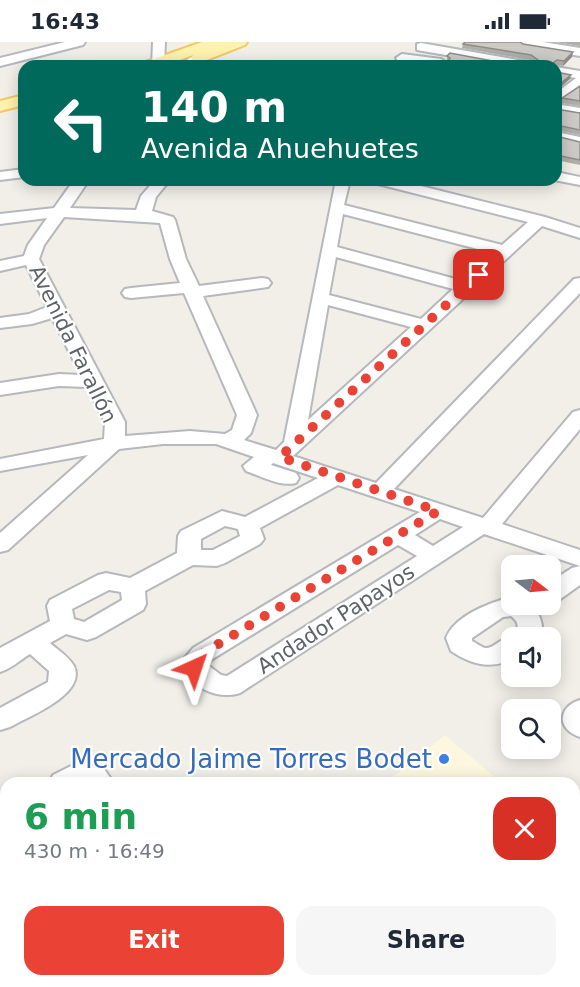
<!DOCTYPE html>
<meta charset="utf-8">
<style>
:root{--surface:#fff;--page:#f6f6f7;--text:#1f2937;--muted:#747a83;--accent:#ea4335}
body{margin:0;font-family:"DejaVu Sans",sans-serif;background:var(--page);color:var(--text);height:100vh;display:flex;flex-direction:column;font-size:22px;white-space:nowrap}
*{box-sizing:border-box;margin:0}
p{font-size:20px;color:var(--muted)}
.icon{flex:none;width:33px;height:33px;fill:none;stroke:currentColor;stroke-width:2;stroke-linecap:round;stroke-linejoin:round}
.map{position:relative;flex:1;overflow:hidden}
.panel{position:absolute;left:0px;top:735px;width:580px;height:210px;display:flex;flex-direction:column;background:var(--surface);border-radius:18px 18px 0 0;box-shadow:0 3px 15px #0003}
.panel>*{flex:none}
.guide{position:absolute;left:18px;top:18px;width:544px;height:126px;border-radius:18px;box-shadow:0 3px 15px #0003;background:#00695c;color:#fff;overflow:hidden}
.needle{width:39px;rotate:106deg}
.tools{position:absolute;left:501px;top:513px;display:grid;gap:12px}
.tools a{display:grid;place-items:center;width:60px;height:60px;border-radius:12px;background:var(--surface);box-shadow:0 3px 15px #0003;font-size:30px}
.pin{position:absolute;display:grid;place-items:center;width:51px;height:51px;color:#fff;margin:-26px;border-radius:12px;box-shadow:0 3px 9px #0006}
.me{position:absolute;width:66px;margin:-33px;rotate:42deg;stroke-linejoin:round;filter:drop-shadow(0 0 4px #0008)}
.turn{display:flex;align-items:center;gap:21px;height:126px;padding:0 24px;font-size:27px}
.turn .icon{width:78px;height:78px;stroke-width:2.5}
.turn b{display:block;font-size:42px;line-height:51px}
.round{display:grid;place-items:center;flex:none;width:63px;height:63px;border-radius:18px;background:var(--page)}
.head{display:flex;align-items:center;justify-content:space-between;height:102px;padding:0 24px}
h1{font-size:36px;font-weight:800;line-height:45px;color:#1e9e55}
.cta{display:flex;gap:12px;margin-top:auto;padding:12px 24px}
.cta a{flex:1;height:69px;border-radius:18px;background:var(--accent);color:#fff;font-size:24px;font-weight:800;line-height:69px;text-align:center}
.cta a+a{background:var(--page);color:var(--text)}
.status{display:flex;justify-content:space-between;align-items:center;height:42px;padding:0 30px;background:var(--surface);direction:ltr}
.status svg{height:16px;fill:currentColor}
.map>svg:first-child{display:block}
</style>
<div class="status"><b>16:43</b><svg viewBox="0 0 49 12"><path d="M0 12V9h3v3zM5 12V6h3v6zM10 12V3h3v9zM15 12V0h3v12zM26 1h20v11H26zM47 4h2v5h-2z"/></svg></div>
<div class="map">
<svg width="580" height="945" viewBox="0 0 580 945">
<rect width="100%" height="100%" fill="#f1efe8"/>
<path fill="#fef7e0" d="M445,693L502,741H385Z"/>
<path fill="#e1ded6" d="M141,939H486L493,945H146Z"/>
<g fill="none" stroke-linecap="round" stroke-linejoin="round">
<defs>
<g id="minor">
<path d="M65,0H85L83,3L0,24V16Z"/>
<path d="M153,0H165L164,24H152Z"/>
<path d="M517,0H543L580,6V14L523,4Z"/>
<path d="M421,1L530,20L536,24H509L417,8V2Z"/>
<path d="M402,12L441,17L447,21L445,24L398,19L396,16Z"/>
<path d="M191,15L208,24C200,24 190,26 185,19Z"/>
<path d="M556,25L580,29V45L556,62V51L576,36L556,33Z"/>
<path d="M556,62L580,66V74L556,70Z"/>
<path d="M556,90L580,95V103L556,98Z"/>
<path d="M24,127V135L0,138V130Z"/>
<path d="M556,130L580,135V143L554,138H556Z"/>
<path d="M74,138H89L70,166L136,168L141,154L155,138H170L156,155L152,169L173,175L175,178L186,217L199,244L262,236L268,237L271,241L268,245L203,254L257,373L251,391L244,398L276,408L284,400L336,138H350L344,163L502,203L528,180L374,141L372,138H397L545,175L580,186V196L542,184L293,414L376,441L574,237L580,236V251L394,447L483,476L573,370L580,368V387L502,482L580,508V524L484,492L240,651C218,658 193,646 181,626L183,618L193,606L420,470L338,443L260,486L264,497L260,502L225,521L217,524L193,523L145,549L146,562L143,568L96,595L87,598L66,592L50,601C58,608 69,615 74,624C87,652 29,674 10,685L0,688V666L48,640L49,629L30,612C20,618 11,627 0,630V606L50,579L47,564L50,558L98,533L106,531L130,536L177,511L178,494L181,489L222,469L245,475L318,436L273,421L271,423L296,431L299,436L296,441C280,445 261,434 246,429L243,424L254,415L216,402H163L119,407L8,508L0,510V491L88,413L0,429V417L104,397L105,380L87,345L59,344L0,353V341L59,332L81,333L52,276L32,282L0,286V276L29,272L47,265L26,223L0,229V219L24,214L28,203L47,176L0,182V172L54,166ZM343,172L493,211L463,239L337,205ZM64,175L160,181L170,217L180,241L131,246L125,247L122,251L125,255L131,256L184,251L237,373L232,388L225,392L190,389L125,394V380L39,217L44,203ZM336,215L453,247L421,277L329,253ZM328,263L411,285L308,378ZM440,477L463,485L433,504L415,493ZM225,484L238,487L240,494L213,508H201V497ZM398,503L417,514L227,634L221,633L208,623L211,618ZM109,548L121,550L122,558L84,580L74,577L72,567Z"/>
<path d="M580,524V543L559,558L550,560V540L572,526Z"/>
<path d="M501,558H512V562C516,562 522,562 527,562C539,565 545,585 541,596H512V617C489,628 471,622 451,609L446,596C454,576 482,564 501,558ZM511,574C525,585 514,593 503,598C497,600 492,607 485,606C481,605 476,601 472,599V596L503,575Z"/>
<path d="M580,658V695C557,688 557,665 580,658Z"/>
<path d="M79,720L104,727L114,741H49L53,733Z"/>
<path d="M6,764V790L0,792V766Z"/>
<path d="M6,818V844L0,846V820Z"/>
</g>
<g id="major">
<path d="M202,0H247L245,3L199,21L194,19L191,16L193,13L164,24H141L143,21Z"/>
<path d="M24,53V63L0,69V59Z"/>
</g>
</defs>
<use href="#minor" stroke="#b5b8bc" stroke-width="4"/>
<use href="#major" stroke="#f2c960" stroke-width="4"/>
<use href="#minor" fill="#fff" fill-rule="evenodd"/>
<use href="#major" fill="#fff2af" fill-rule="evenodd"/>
</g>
<g fill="#afaea9">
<path d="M556,0H580V4Z"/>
<path d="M463,2H523L572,15L563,24L556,23L555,24L447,21V14L509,22L535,21L530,18L462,6Z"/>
<path d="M580,44V64L562,61V56Z"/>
<path d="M556,67L580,71V93L556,88Z"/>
<path d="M556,94L580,100V123L556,118Z"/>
<path d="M580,781V938L573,945H493L486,939H574Z"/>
</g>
<g fill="#8f8d8a">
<path d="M573,10L572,15L563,24L564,19Z"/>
<path d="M571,33L570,37L556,49V45Z"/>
<path d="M580,923V938L573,945H558L564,939H574V928Z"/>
</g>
<g fill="#cccac5" stroke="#8f8d8a" stroke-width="1.5">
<path d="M465,0H520L523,2L573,10L564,19L557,18L554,20L555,24H435L439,21H447L450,16L447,14L450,11L509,22L538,21V18L531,13L463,2Z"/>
<path d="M556,30L571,33L556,45Z"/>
<path d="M580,44V59L562,56Z"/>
<path d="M556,67L580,71V88L556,83Z"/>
<path d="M556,94L580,100V118L556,113Z"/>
<path d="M574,776L580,781V923L574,928Z"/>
<path d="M513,939H564L558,945H520Z"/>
</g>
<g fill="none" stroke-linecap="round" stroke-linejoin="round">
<path stroke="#ea4335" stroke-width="10" stroke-dasharray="0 18" d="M194,626L196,618L202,612L438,469L280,415L479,233"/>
</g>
<circle fill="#3f7fe0" stroke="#fff" stroke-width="2" cx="444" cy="717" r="6"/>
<g text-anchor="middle" stroke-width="4.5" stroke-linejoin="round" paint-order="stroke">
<g font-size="21" fill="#5f6368" stroke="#fff">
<text transform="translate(73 302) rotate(64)" y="7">Avenida Farallón</text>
<text transform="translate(336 577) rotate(-33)" y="7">Andador Papayos</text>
</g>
<g font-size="26" fill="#366cbe" stroke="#fff" text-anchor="end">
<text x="432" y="726">Mercado Jaime Torres Bodet</text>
</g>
</g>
</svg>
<div class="tools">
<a><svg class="needle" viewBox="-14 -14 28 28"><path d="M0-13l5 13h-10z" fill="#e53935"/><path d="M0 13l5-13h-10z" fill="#747a83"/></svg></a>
<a><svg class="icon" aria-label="sound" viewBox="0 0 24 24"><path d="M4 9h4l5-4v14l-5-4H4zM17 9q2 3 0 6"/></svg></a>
<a><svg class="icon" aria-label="search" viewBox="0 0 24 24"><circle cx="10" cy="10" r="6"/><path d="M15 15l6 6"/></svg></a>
</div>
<div class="pin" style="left:479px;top:233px;background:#d93025"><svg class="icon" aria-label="arrive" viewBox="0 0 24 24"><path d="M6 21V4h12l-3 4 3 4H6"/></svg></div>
<svg class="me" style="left:194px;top:626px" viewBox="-20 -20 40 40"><path d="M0-17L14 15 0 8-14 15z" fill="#ea4335" stroke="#fff" stroke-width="4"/></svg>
<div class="guide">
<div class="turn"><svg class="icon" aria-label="left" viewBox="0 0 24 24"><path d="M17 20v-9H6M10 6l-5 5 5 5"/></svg><div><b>140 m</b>Avenida Ahuehuetes</div></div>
</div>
<section class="panel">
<div class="head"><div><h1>6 min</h1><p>430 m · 16:49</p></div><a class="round" style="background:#d93025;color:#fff"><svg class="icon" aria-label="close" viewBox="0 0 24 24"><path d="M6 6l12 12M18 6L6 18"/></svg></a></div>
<div class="cta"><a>Exit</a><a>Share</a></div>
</section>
</div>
